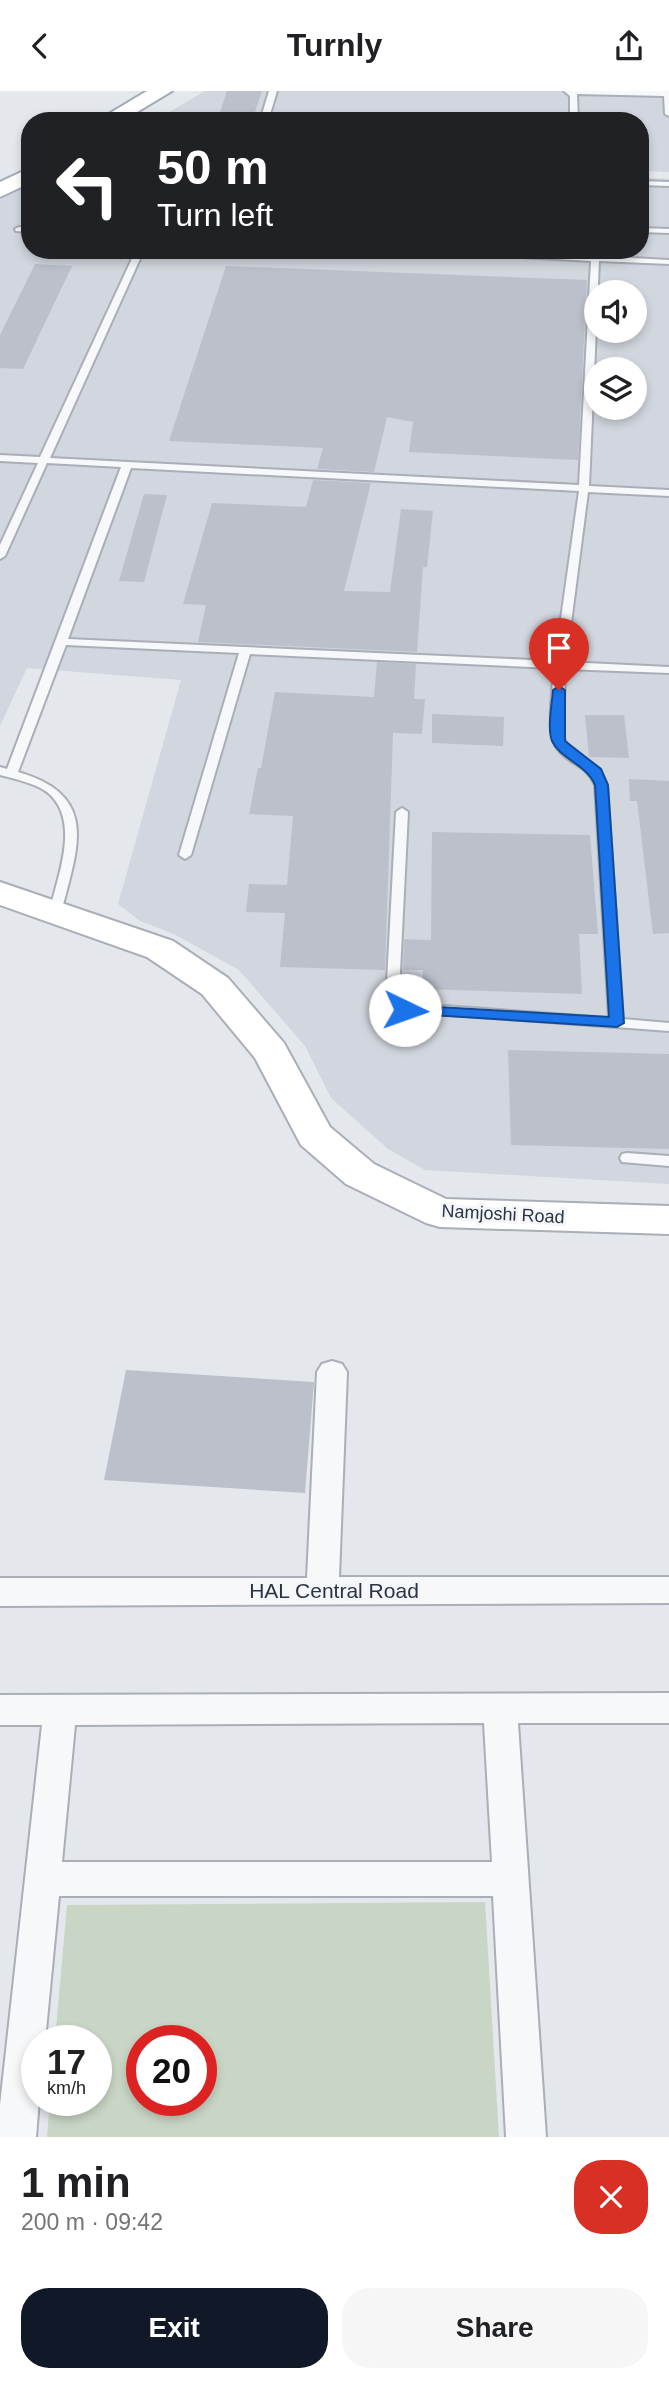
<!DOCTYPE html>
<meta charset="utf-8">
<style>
:root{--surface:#fff;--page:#f6f6f6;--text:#202124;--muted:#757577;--accent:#111827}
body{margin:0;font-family:Helvetica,sans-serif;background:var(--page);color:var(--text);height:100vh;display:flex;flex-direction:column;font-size:26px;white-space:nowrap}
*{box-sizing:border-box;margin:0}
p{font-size:23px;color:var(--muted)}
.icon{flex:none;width:38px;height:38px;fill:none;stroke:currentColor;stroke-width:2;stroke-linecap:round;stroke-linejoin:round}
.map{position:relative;height:2046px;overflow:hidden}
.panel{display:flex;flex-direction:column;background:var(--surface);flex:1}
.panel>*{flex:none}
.banner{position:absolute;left:21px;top:21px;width:628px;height:147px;border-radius:28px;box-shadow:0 4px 10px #0003;background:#202124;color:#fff;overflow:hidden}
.controls{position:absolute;left:584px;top:189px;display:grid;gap:14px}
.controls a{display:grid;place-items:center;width:63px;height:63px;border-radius:50%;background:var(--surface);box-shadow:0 4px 10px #0003;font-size:35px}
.speed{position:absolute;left:21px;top:1934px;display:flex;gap:14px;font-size:35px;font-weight:700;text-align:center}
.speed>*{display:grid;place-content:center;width:91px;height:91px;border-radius:50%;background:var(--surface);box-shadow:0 4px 10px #0003;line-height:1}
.speed small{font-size:18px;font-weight:400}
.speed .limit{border:10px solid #d22;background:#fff;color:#111}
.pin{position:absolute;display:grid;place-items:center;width:60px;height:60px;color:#fff;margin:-72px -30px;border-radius:50% 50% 50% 0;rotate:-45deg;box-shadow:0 0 7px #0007}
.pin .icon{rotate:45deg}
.me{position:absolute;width:77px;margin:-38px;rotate:93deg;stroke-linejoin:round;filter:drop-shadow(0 0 5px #0008)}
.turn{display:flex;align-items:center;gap:24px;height:147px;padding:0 21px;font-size:32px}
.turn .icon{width:91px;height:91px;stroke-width:2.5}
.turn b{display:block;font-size:49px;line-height:60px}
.round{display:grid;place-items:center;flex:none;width:74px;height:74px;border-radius:28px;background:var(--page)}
.head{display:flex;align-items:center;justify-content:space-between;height:119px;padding:0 21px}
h1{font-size:42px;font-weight:700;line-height:52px}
.cta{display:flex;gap:14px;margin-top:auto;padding:14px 21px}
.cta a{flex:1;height:80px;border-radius:28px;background:var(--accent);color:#fff;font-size:28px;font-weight:700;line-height:80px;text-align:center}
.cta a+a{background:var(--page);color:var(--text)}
header{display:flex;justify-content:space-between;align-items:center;height:91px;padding:0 21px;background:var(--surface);font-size:32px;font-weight:700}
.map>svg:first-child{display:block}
</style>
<header><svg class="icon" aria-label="back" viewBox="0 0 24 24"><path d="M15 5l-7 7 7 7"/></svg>Turnly<svg class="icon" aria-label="share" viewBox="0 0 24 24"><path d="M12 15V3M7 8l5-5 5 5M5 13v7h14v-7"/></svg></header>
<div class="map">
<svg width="669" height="2046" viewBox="0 0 669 2046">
<rect width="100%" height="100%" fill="#e4e7ec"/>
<g fill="#d2d6de" fill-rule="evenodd">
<path d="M205,0H669V81L641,80L640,30H154Z"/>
<path d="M641,87L669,88V1093L425,1079L388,1058L331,1007L305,955L239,879L174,843L140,830L118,813L181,589L27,577L0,635V109L30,93V159H640ZM597,201H635V240H597ZM597,278H635V317H597Z"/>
</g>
<path fill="#c9d6c5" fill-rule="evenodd" d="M485,1811L499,2046H47L50,2009H96V1950L55,1949L67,1814ZM142,1950H201V2009H142Z"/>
<g fill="#bbc0ca">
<path d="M227,0H262L252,30H217Z"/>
<path d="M35,173L72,175L23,278L0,277V244Z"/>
<path d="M226,175L587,189L578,369L409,361L413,331L387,326L374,381L317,378L323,357L169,350Z"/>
<path d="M313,389L371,392L344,500L390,501L401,418L433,420L427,476H423L417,561L198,551L206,514L183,513L212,412L306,416Z"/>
<path d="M144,403L167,404L144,491L119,490Z"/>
<path d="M377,571L416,573L414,608H425L422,643L393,642L385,879L280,876L285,822L246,821L249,793L287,794L293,725L249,723L258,677H261L275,601L374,606Z"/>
<path d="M432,623L504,626L503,655L432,652Z"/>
<path d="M585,624H624L629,667L589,666Z"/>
<path d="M629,688L669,690V842L653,843L637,710H630Z"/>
<path d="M432,741L590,744L598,843H579L582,903L422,898L423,879H403L404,848L431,849Z"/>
<path d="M508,959L669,963V1058L511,1054Z"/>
<path d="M126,1279L314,1291L305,1402L104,1389Z"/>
</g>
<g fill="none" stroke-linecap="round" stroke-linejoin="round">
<defs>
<g id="lane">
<path d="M269,0H277L268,30H260Z"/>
<path d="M564,0H669V25L665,23L664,5L577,3L578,30H570V5Z"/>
<path d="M640,90L669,91V95L640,94Z"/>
<path d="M19,136L30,137V141L16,140L15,138Z"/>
<path d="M640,137L669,138V142L640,141Z"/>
<path d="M136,159H144L50,367L579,394L591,170L431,161L427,159H485L669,169V173L599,170L589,395L669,399V405L588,401L566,571L669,576V582L565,578L563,646C575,670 596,666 607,694L623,928L669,932V940L399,920L394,919L386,909L396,721L402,717L408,721L399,901L403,912L609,927L595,694C587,674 572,675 559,660C545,645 553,597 554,577L250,563L191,764L185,768L179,764L239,562L66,554L18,681C101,705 77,757 61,822L55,826L51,825L49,822C57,787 82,729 47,701C34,692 15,688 0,684V676L7,678L121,376L47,372L5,465L0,468V454L38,372L0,370V364L40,366ZM131,377L579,400L555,570L68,548Z"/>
<path d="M627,1062L669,1065V1075L622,1071L620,1067L622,1063Z"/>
</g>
<g id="street">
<path d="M332,1270L342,1273L347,1281L339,1486H669V1512L0,1515V1487H307L317,1281L322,1273Z"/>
<path d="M669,1602V1632H518L546,2046H506L493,1805H59L45,1950H37V2009H39L36,2046H0V2014L42,1634H0V1604ZM484,1632L492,1771H62L75,1634Z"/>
</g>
<path id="secondary" d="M0,791L173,850L228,887L284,952L330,1036L374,1073L446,1108L669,1115V1143L440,1136L426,1132L346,1093L301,1054L255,967L202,903L147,866L0,814Z"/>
<g id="primary">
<path d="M147,0H172L122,30H97Z"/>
<path d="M30,77V92L0,106V91Z"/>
</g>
</defs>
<use href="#lane" stroke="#a9aeb7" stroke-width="4"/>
<use href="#street" stroke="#a9aeb7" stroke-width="4"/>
<use href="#secondary" stroke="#a9aeb7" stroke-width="4"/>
<use href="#primary" stroke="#a3abb8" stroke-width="4"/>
<use href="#lane" fill="#f7f8fa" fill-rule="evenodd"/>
<use href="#street" fill="#f7f8fa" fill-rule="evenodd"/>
<use href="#secondary" fill="#fff" fill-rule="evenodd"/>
<use href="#primary" fill="#fff" fill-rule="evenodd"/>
</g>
<path fill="#1a73e8" stroke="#114b97" stroke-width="2" d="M559,595L565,599V650L601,678L608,694L624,932L617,936L400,922L398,919L405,914L609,926L595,694C586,673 560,668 552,650C547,637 552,613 553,599Z"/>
<g text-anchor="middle" stroke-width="6" stroke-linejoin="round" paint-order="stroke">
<g font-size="18" fill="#2b3445" stroke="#f4f6f9">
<text transform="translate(503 1123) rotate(3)" y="6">Namjoshi Road</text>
</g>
<g font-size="21" fill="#2b3445" stroke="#f4f6f9">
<text x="334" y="1507">HAL Central Road</text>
</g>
</g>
</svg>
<div class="controls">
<a><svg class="icon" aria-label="sound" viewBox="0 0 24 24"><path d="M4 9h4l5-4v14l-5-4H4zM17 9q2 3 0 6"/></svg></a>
<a><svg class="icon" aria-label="layers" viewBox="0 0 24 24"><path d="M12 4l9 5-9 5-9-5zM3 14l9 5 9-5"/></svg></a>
</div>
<div class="speed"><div>17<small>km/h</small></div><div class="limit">20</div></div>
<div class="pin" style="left:559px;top:599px;background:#d93025"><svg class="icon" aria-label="arrive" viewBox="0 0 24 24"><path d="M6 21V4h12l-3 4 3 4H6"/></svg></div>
<svg class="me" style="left:405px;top:919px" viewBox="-20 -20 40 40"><circle r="19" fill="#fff"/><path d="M0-13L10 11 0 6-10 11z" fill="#1a73e8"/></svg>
<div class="banner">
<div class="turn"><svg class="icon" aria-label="left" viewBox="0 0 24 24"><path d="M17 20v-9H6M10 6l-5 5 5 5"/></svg><div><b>50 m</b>Turn left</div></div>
</div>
</div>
<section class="panel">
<div class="head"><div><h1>1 min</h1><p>200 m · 09:42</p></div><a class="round" style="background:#d93025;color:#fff"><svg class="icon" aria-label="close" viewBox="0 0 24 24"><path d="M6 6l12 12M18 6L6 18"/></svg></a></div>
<div class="cta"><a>Exit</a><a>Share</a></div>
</section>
